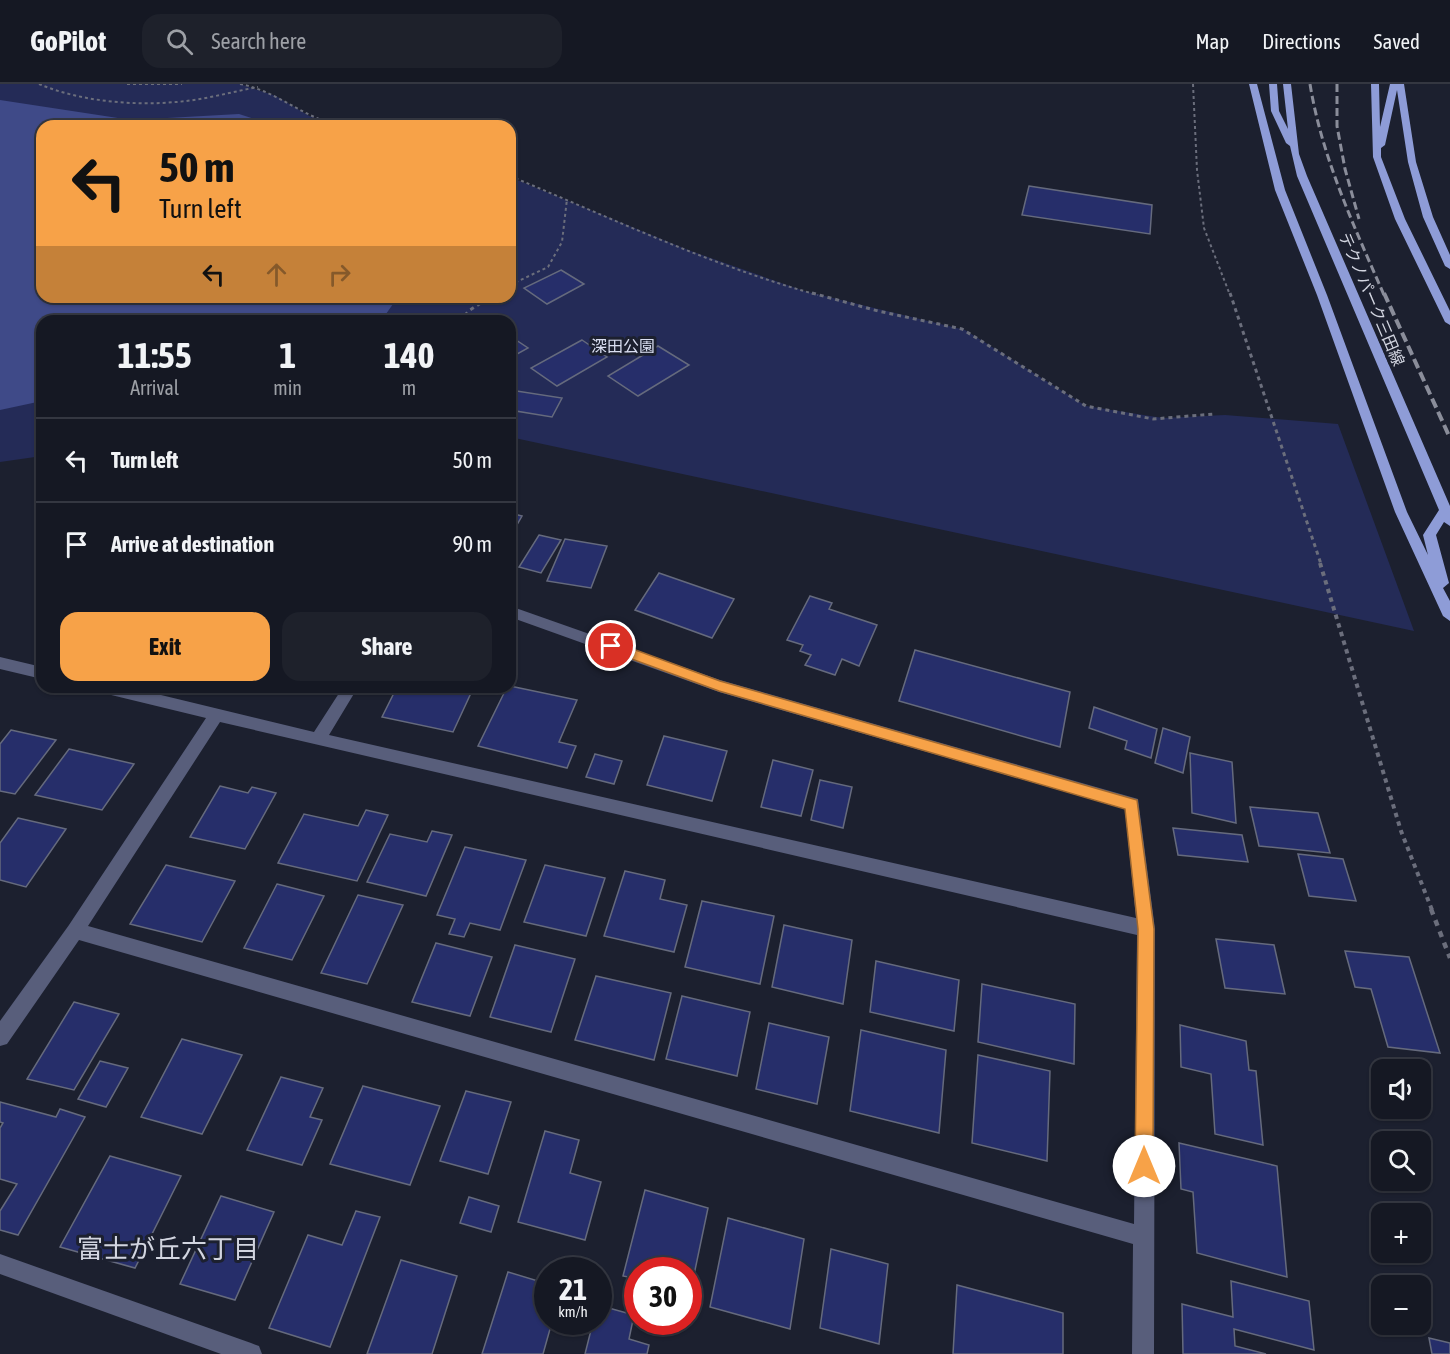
<!DOCTYPE html>
<meta charset="utf-8">
<style>
:root{--surface:#151823;--page:#1e212b;--text:#f1f3f6;--muted:#9da0a6;--line:#343741;--accent:#f7a248}
body{margin:0;font-family:"Asap Condensed","Noto Sans JP",sans-serif;background:var(--page);color:var(--text);height:100vh;display:flex;flex-direction:column;font-size:22px;white-space:nowrap}
*{box-sizing:border-box;margin:0}
p{font-size:20px;color:var(--muted)}
.icon{flex:none;width:33px;height:33px;fill:none;stroke:currentColor;stroke-width:2;stroke-linecap:round;stroke-linejoin:round}
.map{position:relative;flex:1;overflow:hidden}
.side{position:absolute;left:36px;top:231px;width:480px;height:378px;display:flex;flex-direction:column;background:var(--surface);border-radius:18px;box-shadow:0 2px 4px #0004,0 0 0 2px var(--line)}
.side>*{flex:none}
.hud{position:absolute;left:36px;top:36px;width:480px;height:183px;border-radius:18px;box-shadow:0 2px 4px #0004,0 0 0 2px var(--line);background:#f7a248;color:#111;overflow:hidden}
.tools{position:absolute;left:1371px;top:975px;display:grid;gap:12px}
.tools a{display:grid;place-items:center;width:60px;height:60px;border-radius:12px;background:var(--surface);box-shadow:0 2px 4px #0004,0 0 0 2px var(--line);font-size:30px}
.speed{position:absolute;left:534px;top:1173px;display:flex;gap:12px;font-size:30px;font-weight:700;text-align:center}
.speed>*{display:grid;place-content:center;width:78px;height:78px;border-radius:50%;background:var(--surface);box-shadow:0 2px 4px #0004,0 0 0 2px var(--line);line-height:1}
.speed small{font-size:15px;font-weight:400}
.speed .limit{border:9px solid #d22;background:#fff;color:#111}
.pin{position:absolute;display:grid;place-items:center;width:51px;height:51px;color:#fff;margin:-26px;border:3px solid #fff;border-radius:50%;box-shadow:0 2px 6px #0007}
.me{position:absolute;width:66px;margin:-33px;rotate:0deg;stroke-linejoin:round;filter:drop-shadow(0 0 4px #0008)}
.turn{display:flex;align-items:center;gap:21px;height:126px;padding:0 24px;font-size:27px}
.turn .icon{width:78px;height:78px;stroke-width:2.5}
.turn b{display:block;font-size:42px;line-height:51px}
.lanes{display:flex;align-items:center;height:57px;padding:0 24px;background:#0003;justify-content:center;gap:30px;direction:ltr}
.lanes .off{opacity:.35}
.eta{display:flex;justify-content:space-evenly;align-items:center;height:102px;text-align:center}
.eta b{font-size:36px;font-weight:700;line-height:42px}
.button{display:flex;gap:12px;margin-top:auto;padding:12px 24px}
.button a{flex:1;height:69px;border-radius:18px;background:var(--accent);color:#111;font-size:24px;font-weight:700;line-height:69px;text-align:center}
.button a+a{background:var(--page);color:var(--text)}
ul{padding:0;list-style:none}
li{display:flex;align-items:center;gap:18px;height:84px;padding:0 24px;border-top:2px solid var(--line)}
li div{flex:1}
li b{display:block;font-size:22px}
li em{font-style:normal}
header{display:flex;align-items:center;gap:36px;box-sizing:border-box;height:84px;padding:0 30px;background:var(--surface);border-bottom:2px solid var(--line)}
header strong{font-size:28px}
nav{display:flex;gap:33px;margin-inline-start:auto;font-size:21px}
.search{width:420px;height:54px;background:var(--page);display:flex;align-items:center;gap:15px;box-sizing:border-box;padding:0 21px;border-radius:18px;color:var(--muted);font-size:22px}
.map>svg:first-child{display:block}
</style>
<header>
<strong>GoPilot</strong>
<div class="search"><svg class="icon" aria-label="search" viewBox="0 0 24 24"><circle cx="10" cy="10" r="6"/><path d="M15 15l6 6"/></svg>Search here</div>
<nav><a>Map</a><a>Directions</a><a>Saved</a></nav>
</header>
<div class="map">
<svg width="1450" height="1270" viewBox="0 0 1450 1270">
<rect width="100%" height="100%" fill="#1c202f"/>
<path fill="#242b57" d="M0,0H240L276,12L311,33L350,42H42V213H510V93L688,166L804,207L965,246L1086,322L1163,334L1225,331L1338,340L1414,547L510,353V237H42V372L0,378Z"/>
<path fill="#3f4a88" d="M0,16L131,36L239,30L276,42H42V213H398L381,237H42V317L0,326Z"/>
<g fill="#262e6a" stroke="#656a7d" stroke-width="1.5">
<path d="M1029,102L1152,121L1150,150L1022,131Z"/>
<path d="M561,186L584,200L547,220L524,204Z"/>
<path d="M510,252L528,264L510,274Z"/>
<path d="M582,256L607,273L557,302L531,284Z"/>
<path d="M658,262L689,281L638,312L608,292Z"/>
<path d="M510,306L562,314L552,333L510,326Z"/>
<path d="M510,429L522,432L510,453Z"/>
<path d="M539,451L561,456L541,489L519,483Z"/>
<path d="M565,455L607,462L591,504L547,497Z"/>
<path d="M659,489L734,515L712,554L635,526Z"/>
<path d="M810,512L832,519L829,525L877,541L859,582L842,575L835,591L805,581L811,571L800,567L803,561L787,556Z"/>
<path d="M915,566L1070,608L1060,663L899,617Z"/>
<path d="M510,602L577,616L559,658L576,662L567,684L478,662L507,603Z"/>
<path d="M397,603H458L456,606L471,609L453,648L382,633Z"/>
<path d="M1094,623L1157,645L1151,674L1125,665L1127,657L1089,644Z"/>
<path d="M1163,644L1190,653L1183,689L1155,679Z"/>
<path d="M11,646L56,656L15,710L0,707V660Z"/>
<path d="M664,652L727,667L712,717L647,701Z"/>
<path d="M69,665L134,680L102,726L35,711Z"/>
<path d="M1190,669L1232,678L1236,739L1192,729Z"/>
<path d="M595,670L622,677L614,700L586,693Z"/>
<path d="M773,676L813,686L801,732L761,723Z"/>
<path d="M820,696L852,703L843,744L811,736Z"/>
<path d="M220,702L248,709L252,703L276,709L245,765L190,753Z"/>
<path d="M1250,723L1318,729L1330,769L1259,762Z"/>
<path d="M366,726L388,731L357,797L278,779L304,730L358,742Z"/>
<path d="M18,734L66,745L26,803L0,796V759Z"/>
<path d="M1173,744L1242,751L1248,778L1178,771Z"/>
<path d="M432,747L452,751L426,812L367,798L390,750L427,758Z"/>
<path d="M465,763L526,776L500,846L470,839L464,853L449,850L455,835L437,831Z"/>
<path d="M1298,770L1343,775L1356,817L1309,812Z"/>
<path d="M166,781L235,797L202,858L130,840Z"/>
<path d="M545,781L605,794L586,852L524,838Z"/>
<path d="M625,787L665,796L660,815L687,821L674,868L604,852Z"/>
<path d="M277,800L324,812L292,876L244,864Z"/>
<path d="M358,811L403,821L367,900L321,889Z"/>
<path d="M702,817L774,832L760,900L685,883Z"/>
<path d="M784,841L852,856L843,920L772,903Z"/>
<path d="M1216,855L1274,861L1285,910L1225,904Z"/>
<path d="M436,859L492,873L470,932L412,918Z"/>
<path d="M515,861L575,875L551,948L490,933Z"/>
<path d="M1345,867L1409,873L1440,969L1388,963L1371,905L1355,903Z"/>
<path d="M876,877L959,896L954,947L870,928Z"/>
<path d="M596,892L671,909L654,976L575,956Z"/>
<path d="M982,900L1075,920L1074,980L978,958Z"/>
<path d="M682,912L750,928L737,992L666,975Z"/>
<path d="M74,918L119,930L74,1006L27,995Z"/>
<path d="M769,939L829,953L817,1020L756,1005Z"/>
<path d="M1180,941L1246,957L1249,986L1256,987L1263,1061L1215,1050L1211,990L1181,983Z"/>
<path d="M861,946L946,966L939,1049L850,1027Z"/>
<path d="M182,955L242,971L202,1050L141,1033Z"/>
<path d="M978,971L1050,987L1047,1077L972,1059Z"/>
<path d="M100,977L128,984L106,1023L78,1015Z"/>
<path d="M281,993L323,1004L310,1033L322,1036L302,1081L247,1066Z"/>
<path d="M363,1002L440,1022L410,1101L330,1080Z"/>
<path d="M466,1007L511,1018L488,1090L440,1077Z"/>
<path d="M0,1018L56,1033L60,1025L85,1033L18,1151L0,1146V1127L17,1100L0,1095V1044L3,1039L0,1038Z"/>
<path d="M545,1047L579,1056L570,1089L601,1098L585,1156L518,1138Z"/>
<path d="M1179,1059L1277,1082L1287,1193L1197,1169L1193,1108L1181,1105Z"/>
<path d="M110,1072L181,1092L135,1184L60,1163Z"/>
<path d="M645,1106L708,1124L690,1210L688,1186H638V1195L623,1192Z"/>
<path d="M221,1112L274,1128L235,1216L180,1200Z"/>
<path d="M469,1113L499,1122L491,1148L460,1139Z"/>
<path d="M356,1127L380,1133L330,1263L269,1244L308,1151L342,1161Z"/>
<path d="M728,1134L804,1155L790,1245L710,1223Z"/>
<path d="M831,1165L888,1180L879,1260L820,1244Z"/>
<path d="M401,1176L457,1192L432,1270H367Z"/>
<path d="M508,1188L548,1200V1238H552L543,1270H482Z"/>
<path d="M1231,1197L1309,1217L1314,1266L1234,1245L1235,1262L1266,1270H1183L1182,1220L1233,1233Z"/>
<path d="M957,1201L1063,1229V1270H953Z"/>
<path d="M598,1221L634,1231L629,1255L649,1261L647,1270H585L593,1238H598Z"/>
<path d="M1429,1254L1450,1259V1270H1432Z"/>
</g>
<g fill="none" stroke-linecap="round" stroke-linejoin="round">
<g stroke="#6b6e7c" stroke-width="2" stroke-dasharray="3 3" stroke-linecap="butt">
<path d="M39,0C79,17 132,22 176,18C204,16 231,8 258,3"/>
<path d="M127,0H182"/>
<path d="M240,0C277,7 304,34 340,42"/>
<path d="M1193,0L1197,86L1204,144L1230,211"/>
<path d="M510,92C611,134 712,182 818,211"/>
<path d="M510,201L548,183L562,158L567,115"/>
</g>
<g stroke="#6b6e7c" stroke-width="3" stroke-dasharray="4 4" stroke-linecap="butt">
<path d="M812,209L878,227L962,245L1086,322L1153,335L1214,330"/>
<path d="M1230,209L1321,480"/>
<path d="M459,237L470,226L490,213"/>
</g>
<path stroke="#6b6e7c" stroke-width="4" stroke-dasharray="4.5 4.5" stroke-linecap="butt" d="M1320,479L1401,747L1432,826"/>
<path stroke="#6b6e7c" stroke-width="4.5" stroke-dasharray="6 6" stroke-linecap="butt" d="M1431,825L1450,874"/>
<g fill="#585e7b" fill-rule="evenodd">
<path d="M510,522L720,596L1138,715L1155,845L1154,1270H1132L1133,1160L79,856L7,960L0,962V937L69,841L206,634L103,609L98,607L96,603H128L314,648L343,603H358L329,651L1136,834L1125,725L719,608L510,533ZM220,638L1137,851L1134,1140L88,842Z"/>
<path d="M0,573L42,583V595L0,585Z"/>
<path d="M0,1170L251,1259L259,1262L262,1270H221L0,1190Z"/>
</g>
<g fill="#8e9cd7" fill-rule="evenodd">
<path d="M1249,0H1257L1285,106L1327,211L1407,428L1428,471L1423,451L1439,426L1297,92L1290,62L1286,59L1271,27L1269,0H1277L1279,27L1288,45L1283,0H1291L1299,70L1307,92L1450,422V442L1444,438L1436,451L1449,499L1443,504L1450,517V537L1443,532L1395,428L1317,211L1275,106Z"/>
<path d="M1371,0H1379L1380,43L1390,0H1404L1416,78L1433,133L1450,171V185L1445,182L1423,133L1408,78L1397,6L1385,61L1381,64V73L1405,135L1450,227V241L1445,238L1395,135L1373,73Z"/>
</g>
<g stroke="#8a8d9a" stroke-width="3" stroke-dasharray="8 4" stroke-linecap="butt">
<path d="M1310,0C1322,74 1354,142 1384,211"/>
<path d="M1337,0V42L1345,85L1359,135"/>
</g>
<path stroke="#8a8d9a" stroke-width="4" stroke-dasharray="10 4.5" stroke-linecap="butt" d="M1384,209L1450,354"/>
</g>
<path fill="#f7a248" stroke="#a1692f" stroke-width="1.5" d="M611,557L720,597L1137,716L1154,845L1153,1082L1151,1089L1144,1091L1138,1089L1135,1082L1138,845L1125,725L719,607L607,566L605,562Z"/>
<g text-anchor="middle" stroke-width="6" stroke-linejoin="round" paint-order="stroke">
<g font-size="16" fill="#d2d5e0" stroke="#1c202f">
<text transform="translate(1372 215) rotate(67)" y="6">テクノパーク三田線</text>
</g>
<g font-size="16" fill="#dadff2" stroke="#1c202f">
<text x="623" y="268">深田公園</text>
</g>
<g font-size="26" fill="#d2d5e0" stroke="#1c202f">
<text x="168" y="1174">富士が丘六丁目</text>
</g>
</g>
</svg>
<div class="tools">
<a><svg class="icon" aria-label="sound" viewBox="0 0 24 24"><path d="M4 9h4l5-4v14l-5-4H4zM17 9q2 3 0 6"/></svg></a>
<a><svg class="icon" aria-label="search" viewBox="0 0 24 24"><circle cx="10" cy="10" r="6"/><path d="M15 15l6 6"/></svg></a>
<a>+</a>
<a>−</a>
</div>
<div class="speed"><div>21<small>km/h</small></div><div class="limit">30</div></div>
<div class="pin" style="left:611px;top:562px;background:#d93025"><svg class="icon" aria-label="arrive" viewBox="0 0 24 24"><path d="M6 21V4h12l-3 4 3 4H6"/></svg></div>
<svg class="me" style="left:1144px;top:1082px" viewBox="-20 -20 40 40"><circle r="19" fill="#fff"/><path d="M0-13L10 11 0 6-10 11z" fill="#f7a248"/></svg>
<div class="hud">
<div class="turn"><svg class="icon" aria-label="left" viewBox="0 0 24 24"><path d="M17 20v-9H6M10 6l-5 5 5 5"/></svg><div><b>50 m</b>Turn left</div></div>
<div class="lanes"><svg class="icon" aria-label="left" viewBox="0 0 24 24"><path d="M17 20v-9H6M10 6l-5 5 5 5"/></svg><svg class="icon off" aria-label="ahead" viewBox="0 0 24 24"><path d="M12 20V5M6 11l6-6 6 6"/></svg><svg class="icon off" aria-label="right" viewBox="0 0 24 24"><path d="M7 20v-9h11M14 6l5 5-5 5"/></svg></div>
</div>
<section class="side">
<div class="eta">
<div><b>11:55</b><p>Arrival</p></div>
<div><b>1</b><p>min</p></div>
<div><b>140</b><p>m</p></div>
</div>
<ul>
<li><svg class="icon" aria-label="left" viewBox="0 0 24 24"><path d="M17 20v-9H6M10 6l-5 5 5 5"/></svg><div><b>Turn left</b></div><em>50 m</em></li>
<li><svg class="icon" aria-label="arrive" viewBox="0 0 24 24"><path d="M6 21V4h12l-3 4 3 4H6"/></svg><div><b>Arrive at destination</b></div><em>90 m</em></li>
</ul>
<div class="button"><a>Exit</a><a>Share</a></div>
</section>
</div>
